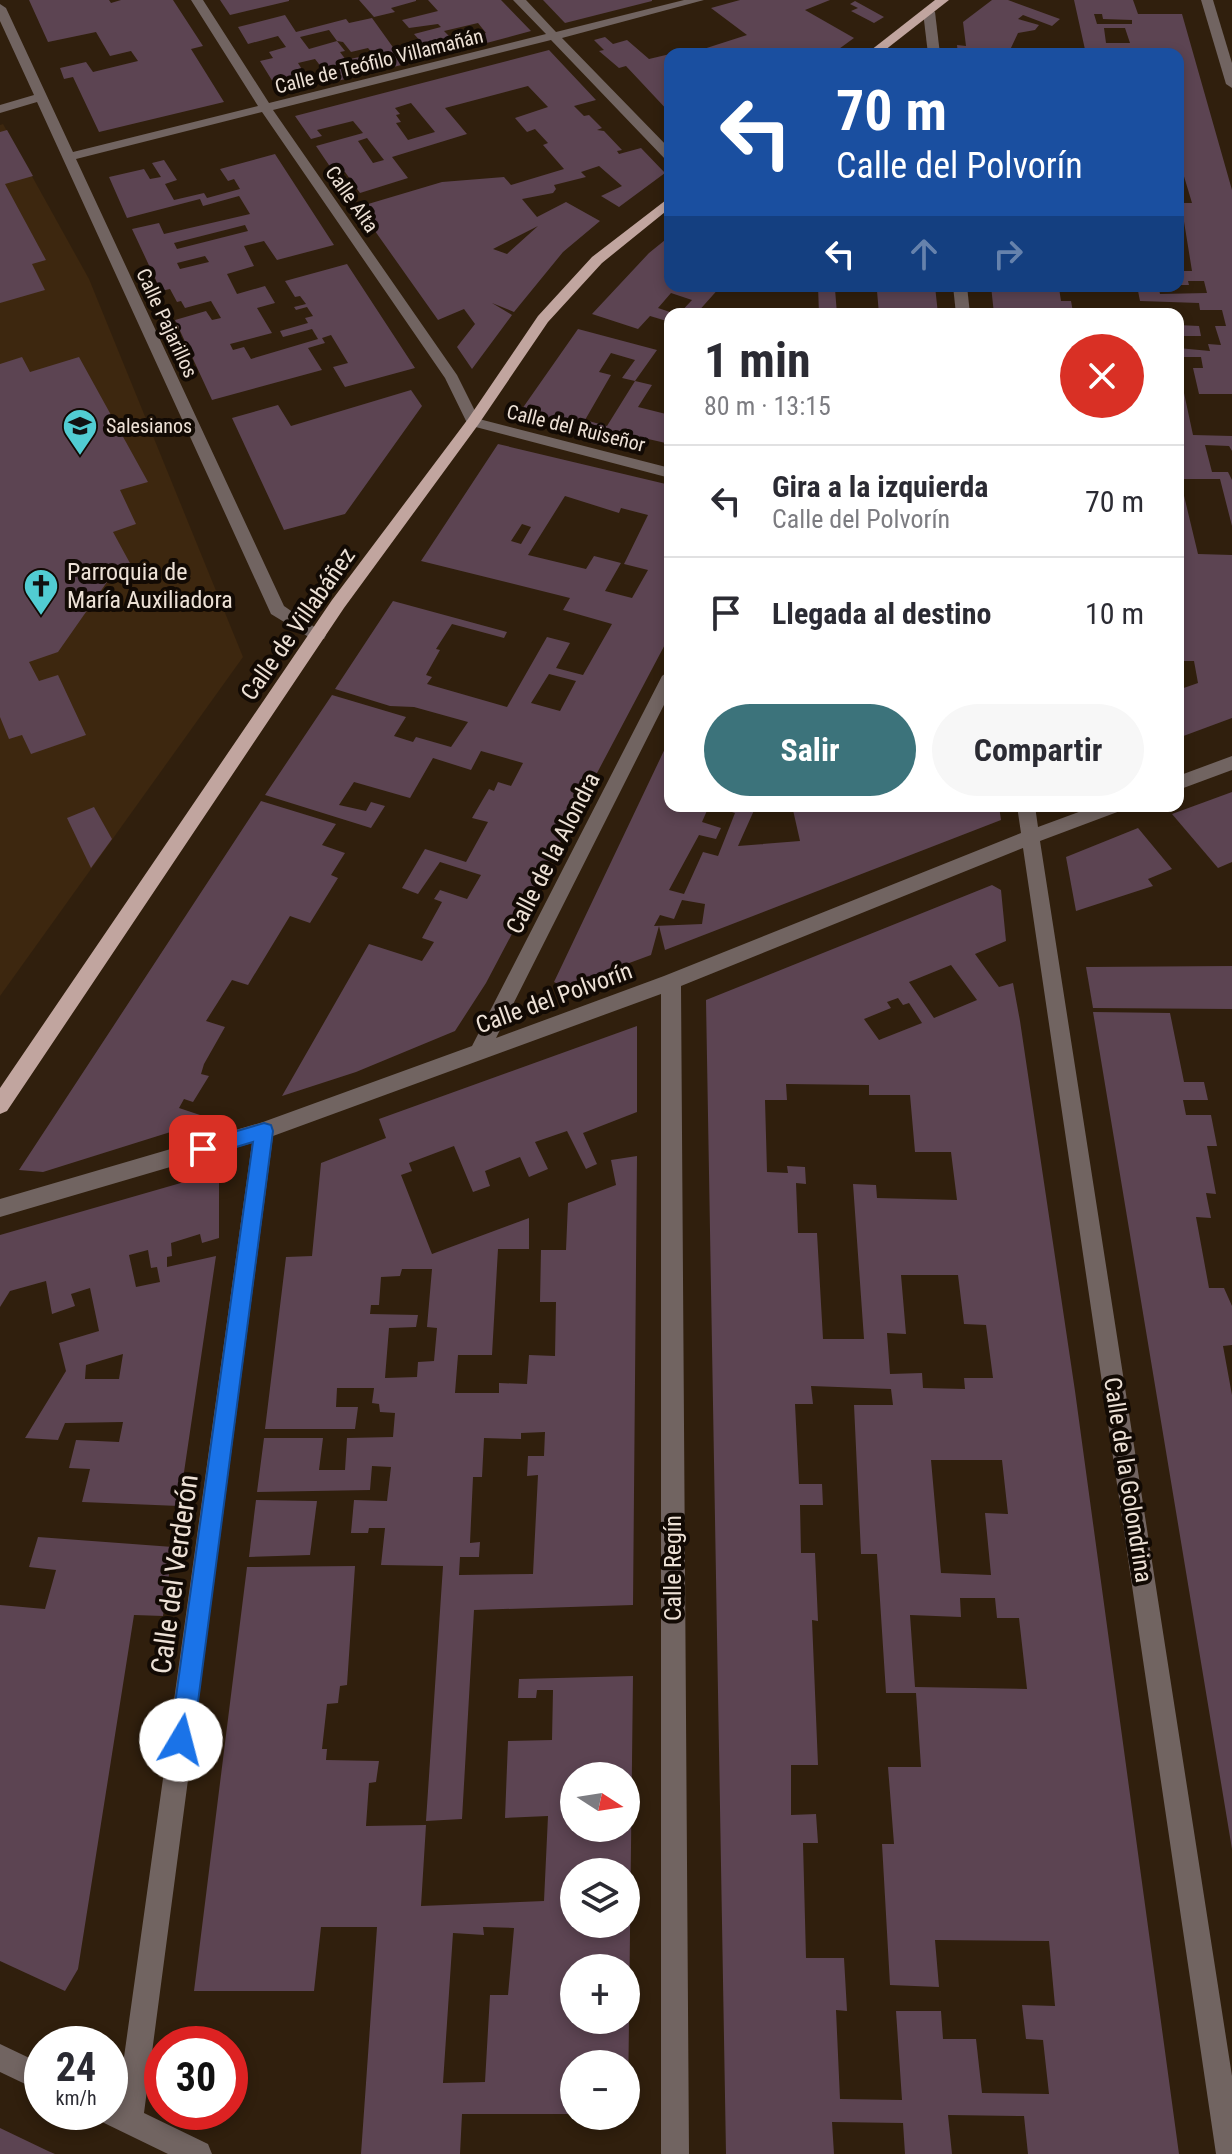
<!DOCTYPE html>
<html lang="es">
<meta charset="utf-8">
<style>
:root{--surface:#fff;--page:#f7f7f7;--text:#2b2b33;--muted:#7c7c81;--line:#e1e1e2;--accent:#3c737b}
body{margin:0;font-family:"Roboto Condensed",sans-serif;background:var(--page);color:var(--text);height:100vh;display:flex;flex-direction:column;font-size:30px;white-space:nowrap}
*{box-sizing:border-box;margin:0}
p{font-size:26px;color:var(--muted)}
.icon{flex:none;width:44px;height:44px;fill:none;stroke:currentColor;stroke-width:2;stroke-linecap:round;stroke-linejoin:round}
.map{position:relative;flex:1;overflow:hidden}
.side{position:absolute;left:664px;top:308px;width:520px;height:504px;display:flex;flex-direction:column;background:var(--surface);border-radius:16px;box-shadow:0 4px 12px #0003}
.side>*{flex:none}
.hud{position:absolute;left:664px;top:48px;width:520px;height:244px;border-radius:16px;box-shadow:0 4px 12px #0003;background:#1a4fa0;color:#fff;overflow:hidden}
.needle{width:52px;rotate:102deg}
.buttons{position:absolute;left:560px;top:1762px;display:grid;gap:16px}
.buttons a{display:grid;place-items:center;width:80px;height:80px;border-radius:50%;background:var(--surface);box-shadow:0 4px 12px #0003;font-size:40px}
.speed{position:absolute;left:24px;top:2026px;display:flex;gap:16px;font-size:40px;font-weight:700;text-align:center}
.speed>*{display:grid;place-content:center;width:104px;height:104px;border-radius:50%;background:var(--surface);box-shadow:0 4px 12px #0003;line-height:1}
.speed small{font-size:20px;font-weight:400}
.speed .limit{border:12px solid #d22;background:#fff;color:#111}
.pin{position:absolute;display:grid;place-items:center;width:68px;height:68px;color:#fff;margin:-34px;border-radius:16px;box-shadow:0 4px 12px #0006}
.me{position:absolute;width:88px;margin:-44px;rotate:8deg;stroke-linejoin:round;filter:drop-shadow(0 0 6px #0008)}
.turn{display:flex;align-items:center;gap:28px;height:168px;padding:0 40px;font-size:36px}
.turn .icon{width:104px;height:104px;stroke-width:2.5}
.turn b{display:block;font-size:56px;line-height:68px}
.lanes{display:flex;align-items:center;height:76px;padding:0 40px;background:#0003;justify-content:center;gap:40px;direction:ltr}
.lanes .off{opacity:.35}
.round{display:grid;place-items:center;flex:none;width:84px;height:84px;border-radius:42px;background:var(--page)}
.headline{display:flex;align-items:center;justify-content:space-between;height:136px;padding:0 40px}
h1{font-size:48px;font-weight:700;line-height:60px}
.button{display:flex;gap:16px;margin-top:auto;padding:16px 40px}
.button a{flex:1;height:92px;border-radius:48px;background:var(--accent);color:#fff;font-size:32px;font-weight:700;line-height:92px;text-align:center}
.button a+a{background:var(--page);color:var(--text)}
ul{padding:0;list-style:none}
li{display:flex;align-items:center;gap:24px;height:112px;padding:0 40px;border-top:2px solid var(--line)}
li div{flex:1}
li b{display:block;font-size:30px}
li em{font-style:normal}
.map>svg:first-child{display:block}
</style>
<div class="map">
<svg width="1232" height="2154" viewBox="0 0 1232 2154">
<rect width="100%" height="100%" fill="#301f0d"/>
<path fill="#3d270f" d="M3,124L89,279L243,657L0,996V125Z"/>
<g fill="#5c4452" fill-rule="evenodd">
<path d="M29,0H109L111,3L121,0H173L203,46L191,49L224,102L99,132L73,77L64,79L60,68L86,62L93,72L138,61L131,51L110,56L96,32L48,42Z"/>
<path d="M220,0H289V1L230,15Z"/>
<path d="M359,0H416V1L391,8L395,12L374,17Z"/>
<path d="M428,0H501L531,31L434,57L414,34L441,27L438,24L409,28L402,20L438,11ZM478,23L486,33L454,41L444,31Z"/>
<path d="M543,0H652V1L565,23Z"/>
<path d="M740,0H830L805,10L854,38L832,54H688L747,35L711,8Z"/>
<path d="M992,0H1008L1060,19L1052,26L1023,15L1018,19L1039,25L1035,30L1018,33L1010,50L1000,49L1001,54H958L957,45L966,46L963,22Z"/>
<path d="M1074,0H1133L1138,14H1182L1232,190V394H1199L1193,368H1203L1201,357H1178V348L1210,351L1208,344L1221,345L1215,326H1226L1222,310H1200L1199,303L1140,301L1137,286H1150V289H1159L1160,294L1207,293L1204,281H1188L1189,285H1178V271H1192L1181,203H1192L1183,173H1178V54H1086ZM1094,14H1102L1103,19L1132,20V24H1097ZM1104,28H1125L1130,43H1106Z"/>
<path d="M855,1L884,17L874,23L851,11L858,8L850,4Z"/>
<path d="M285,15L296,32L346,19L349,23L372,18L405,64L363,75L350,59L373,54L368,48L351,52L343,42L337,41L345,51L340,52L358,76L333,82L315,59L298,63L313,87L281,95L260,61L273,58L269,52L286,47L278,36L248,44L238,27ZM329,30L337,41L309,49L300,37Z"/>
<path d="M605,37L613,44L627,40L649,59L670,54V113L626,66L619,68L599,51L604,50L594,40Z"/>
<path d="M549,50L596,100L574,106L584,116L589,115L602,128L597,130L604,131L622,150L617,151L619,154L641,148L665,173L619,207L601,196L622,186L599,166L581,172L586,177L554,185L556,189L553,193L522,199L537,217L566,202L600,221L563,252L514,312L492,303L512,315L472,369L457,347L475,324L464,309L438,320L358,207L442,182L504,177L511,185L564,169L543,145L548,143L535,129L527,132L515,118L548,107L528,86L445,108L467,134L392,157L408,178L360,193L345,172L335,174L316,146L363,133L353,121L317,130L322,136L311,139L295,116ZM411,103L435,132L408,140L396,123L401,122L396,115L400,114L395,108ZM367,138L384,160L373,163L358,141ZM538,226L507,254L493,249Z"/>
<path d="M7,130L33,176L5,184L46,260L32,264L45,290L0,303V132Z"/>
<path d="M275,154L334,245L277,260L264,241L244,246L254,266L227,274L237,294L265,286L275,303L257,308L272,333L230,344L233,350L244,347L251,359L318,339L312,329L283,337L280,331L308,323L305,318L313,316L307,307L296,310L294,307L306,304L300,296L295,297L285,281L347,264L415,368L345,387L333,367L348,363L331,335L322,338L325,343L308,348L322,370L212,400L175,320L206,311L212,320L221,318L211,301L185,308L181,301L177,302L170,289L161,291L132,229L159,223L164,234L250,214L239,196L203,206L200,199L127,218L109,177L144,169L150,179L161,177L152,163L164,160L177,180L165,184L174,200L204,193L207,198L240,189L234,179L228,181L220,169ZM245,225L248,231L177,249L174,243ZM205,256L209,262L180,269L177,263Z"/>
<path d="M670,236V286L692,292L696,288L721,286L696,314H679L692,300L671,293L658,308L670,312V322L650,316L638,329L592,314L649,253Z"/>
<path d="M818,286H935L938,314H879L877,291L835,289L837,314H819Z"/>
<path d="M991,286L1059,288L1061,301H1071L1073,312L994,314Z"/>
<path d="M1178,325L1199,326L1201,336H1178Z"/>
<path d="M578,329L657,350L635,381L622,378L635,360L611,353L599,372L611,375L585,420L607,426L635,381L652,385L638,407L670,415V444L622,433L615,444L515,419Z"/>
<path d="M22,357L30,372L79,357L148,482L120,490L136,524L113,532L131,565L103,574L107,582L58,652L29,662L39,681L58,675L86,735L31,754L22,735L9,739L0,717V364Z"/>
<path d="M411,390L422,406L345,514L284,530L232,418L278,405L291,426Z"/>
<path d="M1178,393H1184L1193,435L1232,436V451L1229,446L1205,445L1212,472H1228L1232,480V526L1220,479H1180L1198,554L1232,555V718L1178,738V690L1198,683L1194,661H1178Z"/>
<path d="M498,444L670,485V635L486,983L455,1031L356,1072L282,1096L369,944L422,961L434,942L422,938L442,902L434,899L440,890L467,899L481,875L440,862L418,894L402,888L425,849L466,862L488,822L472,818L489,789L494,791L498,782L511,786L523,763L481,751L471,770L433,758L410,798L354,782L339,805L366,811L371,802L385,806L371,828L265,795L332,695L406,717L394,736L413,742L416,737L451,747L468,722L414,707L390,706L335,689L393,601L507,632L504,638L452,624L436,649L440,650L426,675L432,677L427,684L507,707L547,637L570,643L556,668L583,675L612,624L563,610L570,598L421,561ZM565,496L619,513L621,508L648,515L624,564L648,570L632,598L605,591L621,563L594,556L586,569L528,555ZM522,524L531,527L521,544L511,541ZM549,674L576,681L560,711L531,703Z"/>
<path d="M670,738V806H709L702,822L721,828L716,839L699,835L669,890L684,894L703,852L718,856L735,813L713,806H756L738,846L800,841L793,810L782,806H999L1001,820L665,950L659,926L651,955L564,987L554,982ZM682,900L705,904L702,924L654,926L660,915L674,919Z"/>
<path d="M1232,792V862L1218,868L1172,814Z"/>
<path d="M261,801L336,824L322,845L345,853L331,875L338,878L310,923L290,916L248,985L232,980L206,1021L225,1027L204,1064L201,1074L209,1076L193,1102L184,1099L179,1108L212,1119L43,1172L19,1170Z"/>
<path d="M94,807L112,839L91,868L67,818Z"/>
<path d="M1138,828L1172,869L1148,879L1153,886L1076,911L1066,857Z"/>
<path d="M992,885L1001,890L1006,941L975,954L999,987L1013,983L1020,1021L1075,1391L1179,2154H1028L1024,2116L948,2115L952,2154H905L903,2123L832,2122L834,2154H726L706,1000ZM951,965L977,1000L934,1018L909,982ZM898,998L903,1005L909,1003L922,1023L879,1040L864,1019L891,1008L887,1002ZM786,1084L869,1085V1095H910L915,1152H951L957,1200L877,1198L876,1185L853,1184L864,1339H823L817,1233H798L796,1183L806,1184L805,1167L787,1166L788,1173L767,1172L765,1100H787ZM901,1275H958L964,1324L986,1325L993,1378H964L965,1389L923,1388L922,1373L890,1374L887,1333L906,1334ZM811,1386L891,1389L893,1405H854L861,1554H877L886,1693H916L921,1767H888L894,1844H882L890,1985L939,1987L935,1940L1049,1941L1055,2006L1022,2005L1026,2039L1043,2040L1049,2094L982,2093L976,2039H943L941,2011H896L902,2100L840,2099L836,2010L847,2011L844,1958H806L803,1843H818L816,1814L791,1815V1765H818L812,1620L818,1621L815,1553H801L800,1505H823L822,1484H799L795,1404H813ZM931,1460H1002L1008,1514L985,1513L991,1575L941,1573ZM960,1598H995L997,1618H1019L1027,1689L915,1687L910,1615L961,1617Z"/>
<path d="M1232,966V1009L1093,1008L1086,967Z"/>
<path d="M1093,1012L1170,1013L1184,1082H1204L1208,1100H1183L1186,1115H1211L1217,1146H1207L1216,1194L1206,1193L1211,1218L1196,1217L1209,1288H1224L1232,1306V1345L1223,1346L1232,1395V1849Z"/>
<path d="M637,1026V1112L583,1133L597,1164L586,1169L567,1131L535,1142L548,1169L529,1177L520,1157L485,1171L490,1186L473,1192L454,1146L409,1163L412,1171L401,1175L432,1254L529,1218V1249H498L492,1355H458L455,1393H499V1383L527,1384L529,1355L555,1356L556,1302H540L541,1250H566L568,1203L616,1185L611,1160L637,1156L633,1605L474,1610L462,1819L426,1821L443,1566L381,1565L385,1528H369L368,1533H351L354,1500L387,1501L391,1467L372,1466L370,1490L257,1492L264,1438H323L319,1470H345L347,1438L393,1437L395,1413L380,1412L379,1404L372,1403L374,1388H337L336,1407H358L355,1429H265L286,1257L312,1256L321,1163L386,1138L379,1119ZM402,1269H432L427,1327L437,1328L434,1361L418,1362L417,1377L385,1378L389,1328L416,1327L418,1315L370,1314L371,1305H379L381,1277L400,1276ZM545,1432L544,1456H528L527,1476L538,1475L533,1574L459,1575L460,1557H479L480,1542L470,1543L473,1477H482L484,1438L521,1439V1433Z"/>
<path d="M219,1172V1238L202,1243L200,1234L171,1243L172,1256L167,1257V1267L216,1256L179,1506L82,1502L90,1469L69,1468L76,1440L119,1442L123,1422L65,1423L58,1440L25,1438L66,1371L59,1343L99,1331L90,1288L71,1294L75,1306L52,1314L46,1281L10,1291L0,1307V1235ZM148,1250L151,1268L157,1267L160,1282L136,1287L129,1255ZM123,1354L119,1379H85L86,1365Z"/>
<path d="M256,1500L317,1501L310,1555L249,1557Z"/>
<path d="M38,1537L173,1547L163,1616L134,1615L78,1969L65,1991L0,1961V1605L45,1609L56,1570L29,1567Z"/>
<path d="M355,1566L347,1685L340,1686L338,1703L327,1704L322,1749H327L326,1760L379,1761L376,1782L369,1783L366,1826L426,1825L421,1906L544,1901L548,1816L505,1818L508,1741L552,1740L553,1690H537L536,1698H518L519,1679L633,1676L628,2105H626V2064H574V2114H462L460,2154H361L377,1927H321L314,1991H194L247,1567ZM574,1776H626V1828H574ZM574,1872H626V1924H574ZM483,1927L514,1928L508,1995H490L485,2082L443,2083L453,1933L484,1935ZM574,1968H626V2020H574Z"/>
<path d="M0,2128L48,2151L55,2154H0Z"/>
</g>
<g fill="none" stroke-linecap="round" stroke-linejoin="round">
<g fill="#716461" fill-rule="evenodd">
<path d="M191,0H203L269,103L546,34L513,0H526L556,32L684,0H704L562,38L670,149V160L665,159L551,40L273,110L457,375L479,419L670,468V478L468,425L445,378L262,112L76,159L284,606L326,635L324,639H312L271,614L37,102L0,113V105L34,95L0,21V4L6,8L73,152L258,106Z"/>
<path d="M1201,0H1213L1232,63V88L1226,84Z"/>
<path d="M929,8L935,12L940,54H928L923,12Z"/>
<path d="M953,286H967L970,314H956Z"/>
<path d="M670,670V693L496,1038L664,976L1021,833L1017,806H1035L1038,827L1095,806H1123L1120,811L1040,841L1232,2076V2154H1216L1023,848L681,986L689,2154H661V994L273,1136L144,2113L208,2144L212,2154H168L100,2121L96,2112H110V2097L118,2100L252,1143L0,1217V1199L263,1122L472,1046L662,676Z"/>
<path d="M1232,756V770L1178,790V776Z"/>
<path d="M0,2044L42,2064V2092L0,2072Z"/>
</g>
<g fill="#c1a59f" fill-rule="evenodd">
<path d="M935,0H949L880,54H866Z"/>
<path d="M670,197V208L602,263L548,322L478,425L344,608L7,1111L0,1114V1088L332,600L468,419L538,316L592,257Z"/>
</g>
</g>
<path fill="#1a73e8" stroke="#114b97" stroke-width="2" d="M264,1123L271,1125L273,1131L193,1740L189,1748L181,1751L173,1748L170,1740L253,1142L203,1157L196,1155L193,1149L196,1143Z"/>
<defs>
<symbol id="school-pin" viewBox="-11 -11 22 30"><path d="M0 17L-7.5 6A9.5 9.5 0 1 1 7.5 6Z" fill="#51ccd2" stroke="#120a04"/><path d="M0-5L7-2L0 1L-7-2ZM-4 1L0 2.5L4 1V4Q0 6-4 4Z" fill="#111"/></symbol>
<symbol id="church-pin" viewBox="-11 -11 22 30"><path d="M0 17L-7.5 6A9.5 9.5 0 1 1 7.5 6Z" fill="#51ccd2" stroke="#120a04"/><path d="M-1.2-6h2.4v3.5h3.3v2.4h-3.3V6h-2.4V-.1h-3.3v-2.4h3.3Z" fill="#111"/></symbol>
</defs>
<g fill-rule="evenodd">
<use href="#school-pin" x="60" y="406" width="40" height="54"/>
<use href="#church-pin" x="21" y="566" width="40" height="54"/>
</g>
<g text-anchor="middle" stroke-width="8" stroke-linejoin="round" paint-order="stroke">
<g font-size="20" fill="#ede1d6" stroke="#120a04">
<text transform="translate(379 61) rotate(-14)" y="7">Calle de Teófilo Villamañán</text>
<text transform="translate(352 199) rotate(55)" y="7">Calle Alta</text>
<text transform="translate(167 323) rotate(65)" y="7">Calle Pajarillos</text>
<text transform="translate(576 428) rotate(14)" y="7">Calle del Ruiseñor</text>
</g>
<g font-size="20" fill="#ede1d6" stroke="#120a04" text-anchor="start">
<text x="106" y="433">Salesianos</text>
</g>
<g font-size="24" fill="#ede1d6" stroke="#120a04" text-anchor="start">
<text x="67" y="580">Parroquia de<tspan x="67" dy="28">María Auxiliadora</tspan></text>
</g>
<g font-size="24" fill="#ede1d6" stroke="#120a04">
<text transform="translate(298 624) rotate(-55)" y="8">Calle de Villabáñez</text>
<text transform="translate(553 853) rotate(-63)" y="8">Calle de la Alondra</text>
<text transform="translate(554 998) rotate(-20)" y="8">Calle del Polvorín</text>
<text transform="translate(1128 1480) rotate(81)" y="8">Calle de la Golondrina</text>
<text transform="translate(673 1568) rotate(-90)" y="8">Calle Regín</text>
</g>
<g font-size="28" fill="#ede1d6" stroke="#120a04">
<text transform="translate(174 1574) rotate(-82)" y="10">Calle del Verderón</text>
</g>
</g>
</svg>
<div class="buttons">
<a><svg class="needle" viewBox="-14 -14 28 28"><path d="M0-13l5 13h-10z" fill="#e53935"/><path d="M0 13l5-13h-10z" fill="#7c7c81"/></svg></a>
<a><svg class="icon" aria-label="layers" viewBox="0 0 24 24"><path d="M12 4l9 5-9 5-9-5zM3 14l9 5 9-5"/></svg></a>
<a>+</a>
<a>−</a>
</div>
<div class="speed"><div>24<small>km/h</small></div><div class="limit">30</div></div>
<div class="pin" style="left:203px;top:1149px;background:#d93025"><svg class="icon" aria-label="arrive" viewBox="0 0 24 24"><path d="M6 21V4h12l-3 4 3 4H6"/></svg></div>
<svg class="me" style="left:181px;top:1740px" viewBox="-20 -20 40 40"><circle r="19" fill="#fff"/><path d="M0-13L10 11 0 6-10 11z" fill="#1a73e8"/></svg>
<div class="hud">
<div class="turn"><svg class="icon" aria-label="left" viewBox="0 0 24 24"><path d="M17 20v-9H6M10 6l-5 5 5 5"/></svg><div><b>70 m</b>Calle del Polvorín</div></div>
<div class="lanes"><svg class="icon" aria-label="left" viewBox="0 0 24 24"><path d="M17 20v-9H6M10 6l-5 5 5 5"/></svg><svg class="icon off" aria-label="ahead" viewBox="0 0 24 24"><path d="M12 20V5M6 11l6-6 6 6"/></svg><svg class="icon off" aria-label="right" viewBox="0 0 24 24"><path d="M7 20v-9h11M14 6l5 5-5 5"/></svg></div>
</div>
<section class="side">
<div class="headline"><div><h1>1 min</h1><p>80 m · 13:15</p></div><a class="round" style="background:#d93025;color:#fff"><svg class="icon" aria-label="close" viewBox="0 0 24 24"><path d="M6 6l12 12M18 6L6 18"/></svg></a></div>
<ul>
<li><svg class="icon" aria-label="left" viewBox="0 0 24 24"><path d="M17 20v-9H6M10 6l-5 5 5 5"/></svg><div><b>Gira a la izquierda</b><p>Calle del Polvorín</p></div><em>70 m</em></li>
<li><svg class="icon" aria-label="arrive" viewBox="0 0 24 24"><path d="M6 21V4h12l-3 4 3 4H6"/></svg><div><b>Llegada al destino</b></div><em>10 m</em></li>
</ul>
<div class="button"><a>Salir</a><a>Compartir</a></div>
</section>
</div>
